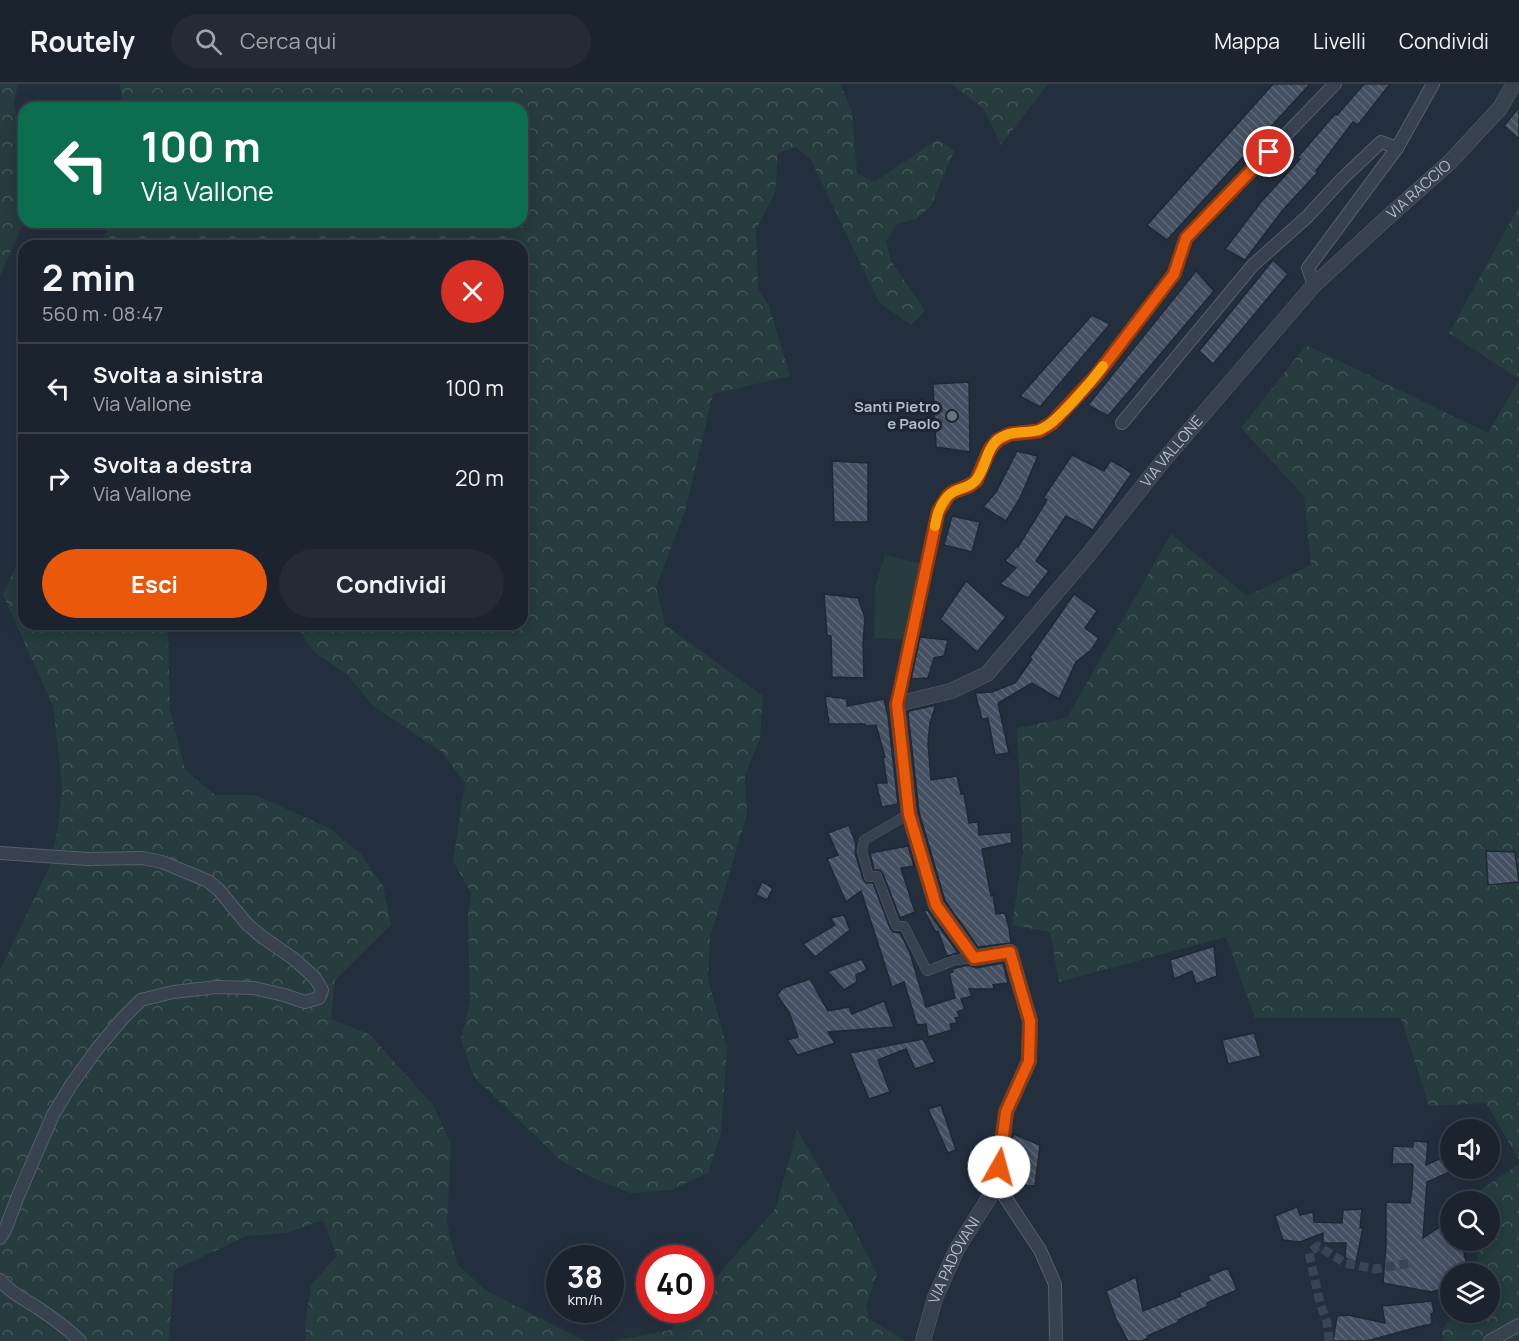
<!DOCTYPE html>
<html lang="it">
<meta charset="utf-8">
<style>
:root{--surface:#1b232e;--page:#242b36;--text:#f1f3f6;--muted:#a0a4aa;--line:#39404a;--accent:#ea580c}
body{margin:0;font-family:Manrope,sans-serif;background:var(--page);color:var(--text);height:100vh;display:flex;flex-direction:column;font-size:22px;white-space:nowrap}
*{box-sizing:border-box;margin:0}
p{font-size:20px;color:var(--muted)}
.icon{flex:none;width:33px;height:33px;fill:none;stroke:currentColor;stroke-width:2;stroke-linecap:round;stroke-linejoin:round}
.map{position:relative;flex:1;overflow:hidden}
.details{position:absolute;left:18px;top:156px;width:510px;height:390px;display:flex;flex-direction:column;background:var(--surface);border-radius:18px;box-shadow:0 3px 15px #0003,0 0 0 2px var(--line)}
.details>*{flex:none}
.top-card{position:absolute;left:18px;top:18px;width:510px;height:126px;border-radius:18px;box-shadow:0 3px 15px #0003,0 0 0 2px var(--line);background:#0b6e4f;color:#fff;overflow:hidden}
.controls{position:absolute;left:1440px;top:1035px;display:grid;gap:12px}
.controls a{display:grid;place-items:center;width:60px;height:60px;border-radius:50%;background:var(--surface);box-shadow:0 3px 15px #0003,0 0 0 2px var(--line);font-size:30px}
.speed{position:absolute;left:546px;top:1161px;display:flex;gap:12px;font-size:30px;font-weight:700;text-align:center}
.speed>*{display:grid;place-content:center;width:78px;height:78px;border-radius:50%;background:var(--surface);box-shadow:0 3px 15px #0003,0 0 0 2px var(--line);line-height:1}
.speed small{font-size:15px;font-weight:400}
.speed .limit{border:9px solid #d22;background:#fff;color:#111}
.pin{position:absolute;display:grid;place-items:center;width:51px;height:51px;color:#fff;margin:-26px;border:3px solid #fff;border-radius:50%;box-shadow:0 2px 6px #0007}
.me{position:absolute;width:66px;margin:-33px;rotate:7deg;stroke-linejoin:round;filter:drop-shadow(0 0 4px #0008)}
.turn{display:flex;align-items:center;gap:21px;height:126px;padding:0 24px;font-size:27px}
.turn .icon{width:78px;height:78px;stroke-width:2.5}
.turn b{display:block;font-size:42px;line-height:51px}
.round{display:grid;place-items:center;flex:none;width:63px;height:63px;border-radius:32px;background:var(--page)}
.overview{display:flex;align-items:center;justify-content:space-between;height:102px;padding:0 24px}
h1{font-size:36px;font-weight:700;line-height:45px}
.primary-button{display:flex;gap:12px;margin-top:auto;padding:12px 24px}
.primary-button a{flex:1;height:69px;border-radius:36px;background:var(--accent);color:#fff;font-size:24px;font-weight:700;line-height:69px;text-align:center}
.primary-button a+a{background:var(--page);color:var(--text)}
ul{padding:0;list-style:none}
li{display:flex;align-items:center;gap:18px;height:90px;padding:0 24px;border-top:2px solid var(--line)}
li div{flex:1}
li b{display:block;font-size:22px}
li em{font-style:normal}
header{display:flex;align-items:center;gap:36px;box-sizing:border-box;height:84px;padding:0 30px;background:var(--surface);border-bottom:2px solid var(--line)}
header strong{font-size:28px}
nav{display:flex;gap:33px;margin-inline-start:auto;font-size:21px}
.search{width:420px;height:54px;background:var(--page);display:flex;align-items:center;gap:15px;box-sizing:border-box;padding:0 21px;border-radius:33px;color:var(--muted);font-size:22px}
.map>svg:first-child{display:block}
</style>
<header>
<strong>Routely</strong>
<div class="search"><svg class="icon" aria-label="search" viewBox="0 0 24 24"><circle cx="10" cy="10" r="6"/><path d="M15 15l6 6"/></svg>Cerca qui</div>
<nav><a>Mappa</a><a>Livelli</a><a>Condividi</a></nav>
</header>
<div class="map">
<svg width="1519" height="1257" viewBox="0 0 1519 1257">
<defs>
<pattern id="forest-crowns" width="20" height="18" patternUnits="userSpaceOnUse" patternTransform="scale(1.5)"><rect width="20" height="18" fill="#263c3f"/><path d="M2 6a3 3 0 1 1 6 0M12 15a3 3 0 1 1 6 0" fill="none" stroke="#435659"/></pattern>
<pattern id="building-back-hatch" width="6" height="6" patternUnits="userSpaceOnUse" patternTransform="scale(1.5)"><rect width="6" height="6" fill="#455162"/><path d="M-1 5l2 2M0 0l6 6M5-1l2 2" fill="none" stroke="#5d6877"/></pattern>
</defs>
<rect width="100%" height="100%" fill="#242f3e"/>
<g fill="url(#forest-crowns)">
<path d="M0,0H18L14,18L24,67V138L0,192Z"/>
<path d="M120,0H840L852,28L857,89L874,98L938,55L954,67L931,122L916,135L897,140L886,157L891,177L925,227L911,241L879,218L811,76L796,63L778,69L775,109L756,145L758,205L769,222L790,292L713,310L685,427L656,503L665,541L763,612L760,654L745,691L747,730L710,854L708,895L727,964L721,1049L708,1089L671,1106L631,1109L595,1095L560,1076L474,993L461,956L470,916L468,833L471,809L453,777L465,699L441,667L373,622L348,591L315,569L293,540H522V162H99L111,138H522V24H123Z"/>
<path d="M952,0H1048L1001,61L984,25Z"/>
<path d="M1519,122V295L1449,249Z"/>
<path d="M1306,261L1488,349L1519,296V1076L1486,1019L1429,1022L1401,934H1255L1226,853L1059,898L1050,848L1012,841L1023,768L1017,644L1067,634L1171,450L1247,512L1311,481L1304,412L1241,344Z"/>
<path d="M24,470V540H163L168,547L170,626L185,686L215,711H255L329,744L360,769L383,802L391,841L335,896L331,935L369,950L433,1021L451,1060L447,1140L457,1180L485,1206L585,1257H306L305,1241L311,1201L337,1172L323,1136L286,1149L247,1152L174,1186L169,1257H0V886L49,784L58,744L62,702L53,622L3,511L19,475Z"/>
<path d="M797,1046L848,1133L877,1190L866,1221L869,1235L906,1257H612L670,1246L688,1226H700L701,1211L776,1124Z"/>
<path d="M1519,1080V1257H1443L1442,1246L1453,1229L1490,1228V1190L1473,1189L1479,1169L1475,1157L1490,1156V1118L1464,1117Z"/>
</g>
<path fill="#263c3f" d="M885,471L923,480L907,556L874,554L875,503Z"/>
<g fill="url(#building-back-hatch)" stroke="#1f2835" stroke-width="1.5">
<path d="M1273,0H1310L1167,156L1147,141Z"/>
<path d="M1364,0H1390L1358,41L1353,38L1316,87L1318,88L1282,127L1245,176L1225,165L1261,118L1300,75L1297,74L1335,30L1337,31Z"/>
<path d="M1519,23V55L1504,42Z"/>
<path d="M1273,176L1288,190L1213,280L1199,267Z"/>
<path d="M1196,187L1214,207L1108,332L1088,321Z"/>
<path d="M1092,231L1110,240L1040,323L1020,312Z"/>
<path d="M969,298L970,368L936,363L933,300Z"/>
<path d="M1017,367L1038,372L1020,414L1006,437L983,423L996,408Z"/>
<path d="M1072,371L1104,387L1111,376L1132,389L1093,446L1066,432L1036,477L1049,487L1028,514L1000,500L1016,484L1005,477L1017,462L1018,463L1047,416L1043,414Z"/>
<path d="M832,377L868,379V438H834Z"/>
<path d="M952,432L980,438L972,468L944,461Z"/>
<path d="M966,497L1006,533L977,568L940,535Z"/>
<path d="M824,510L858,514L865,534L863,559L864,594L832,593L831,552L827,551Z"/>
<path d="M1074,510L1097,527L1085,544L1099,554L1091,566L1076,578L1059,615L1032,599L998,619L1009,669L995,671L988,634L982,635L975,609L992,608L1015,599L1032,575L1030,573Z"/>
<path d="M920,553L948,556L944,572L934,574L928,594L911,595Z"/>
<path d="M825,612L847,615V622L884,615L888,632L898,720L882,723L876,699H887L883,673H885L876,641L866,642L865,640H829Z"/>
<path d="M936,621L930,639L928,659L931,696L957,692L961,710H964L969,739L978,738L979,751L1011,748L1012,759L982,765L991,812L993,811L996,830L1005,829L1009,844L1011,859L978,863L945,817L919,728L908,630L909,627Z"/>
<path d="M849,741L856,760L855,769L863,795L866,799H873L890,844L893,848L900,849L910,869L926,923L955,914L949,889L953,888L952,885L968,881L976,884L1003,879L1008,899L993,901L994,905H969L972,912L961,915L965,925L957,928L960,933L955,934L957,939L950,940L952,946L928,953L926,940L917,941L904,898L892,903L861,807L846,818L827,775L838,771L828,749Z"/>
<path d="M908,762L914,782L901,784L915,828L900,834L883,790L880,786H874L870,769Z"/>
<path d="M1486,767L1515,768L1519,798L1488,801Z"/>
<path d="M762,798L773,804L767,816L756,811Z"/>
<path d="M928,826V827L958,869L947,872L938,847L936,848L924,827Z"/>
<path d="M844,831L850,846L815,873L803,860L835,841L830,834Z"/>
<path d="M1214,862L1217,892L1196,900L1192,887L1174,895L1170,876Z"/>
<path d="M862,875L867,886L856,891L857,898L844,906L830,890L826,888Z"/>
<path d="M810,895L828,927L849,923L852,930L884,917L894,943L828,948L835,959L798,971L787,956L798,953L789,928L777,911L783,904Z"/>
<path d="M1254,949L1261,972L1228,980L1222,956Z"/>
<path d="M923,955L935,978L915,985L906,965L878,976L890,1008L869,1015L850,969Z"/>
<path d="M941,1021L956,1066L948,1069L928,1025Z"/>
<path d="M1013,1050L1040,1061L1035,1102L1007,1100Z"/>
<path d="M1413,1057L1428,1058L1426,1081L1450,1070V1088L1427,1098L1423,1154L1450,1136V1156H1461L1469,1190H1450V1203L1431,1208L1383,1199L1386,1161V1118L1410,1119L1412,1105L1413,1082L1412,1080H1392L1393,1062L1413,1063Z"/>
<path d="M1297,1123L1300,1131L1313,1128L1314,1138L1342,1139L1343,1126L1362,1125L1360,1144H1363L1356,1178L1345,1174L1346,1159H1323V1149L1300,1158L1283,1156L1275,1132Z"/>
<path d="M1228,1184L1237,1206L1207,1219L1208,1222L1178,1236L1179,1238L1147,1252L1148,1254L1142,1257H1128L1116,1235L1106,1207L1136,1193L1143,1227L1181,1212L1179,1209L1210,1196L1208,1192Z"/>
<path d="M1432,1217L1434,1229L1431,1230L1432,1240L1418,1243L1367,1257H1333L1337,1232L1348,1231L1385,1239L1382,1222Z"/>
</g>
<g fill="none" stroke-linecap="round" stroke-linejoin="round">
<path stroke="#3a4453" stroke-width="9" stroke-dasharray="9 4.5" stroke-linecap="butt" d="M1329,1257L1327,1238L1320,1219L1309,1169L1318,1162L1345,1179L1375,1185L1411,1179"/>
<defs>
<path id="pedestrian" d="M909,730L864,756L862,767L869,793L877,792L896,842H904L927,887L955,876L974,874"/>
<g id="minor">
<path d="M1314,201L1308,184L1397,64L1433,0"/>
<path d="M1122,339L1253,181L1307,133L1343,94L1381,58L1397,64"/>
<path d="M897,620L938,428L948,412L953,408L961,405L976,397L990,365L997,356L1010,350L1039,347L1052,339L1096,292L1174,190L1186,154L1335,0"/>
<path d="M0,769L88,775L142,774L162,778L208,797L219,806L247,840L261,852L294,875L315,894L322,906L319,914L305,918L284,911L254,904L217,903L173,908L141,916L123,934L97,965L71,1001L53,1031L18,1112L5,1146L0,1154"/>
<path d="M997,1101L1040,1166L1055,1200L1056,1257"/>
<path d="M0,1196C11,1209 24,1215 38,1224C53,1234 67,1244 80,1257"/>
<path d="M1490,1257L1519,1241"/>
</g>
<g id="tertiary">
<path id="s1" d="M923,1257L935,1214L957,1165L997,1101L1006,1028L1029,977L1030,937L1010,868L974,874L936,821L909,730L897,620L951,607L987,590L1089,470L1163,377L1314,201L1388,133L1450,78L1500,24L1514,0"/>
</g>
</defs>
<use href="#pedestrian" stroke="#565f6c" stroke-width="10"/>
<use href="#minor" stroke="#565f6c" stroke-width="14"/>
<use href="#tertiary" stroke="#565f6c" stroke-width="16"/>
<use href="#pedestrian" stroke="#38414e" stroke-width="9"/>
<use href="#minor" stroke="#38414e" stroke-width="12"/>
<use href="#tertiary" stroke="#38414e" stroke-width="15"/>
</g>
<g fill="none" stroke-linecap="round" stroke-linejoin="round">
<defs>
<path id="route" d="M999,1083L1006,1028L1029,977L1030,937L1010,868L974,874L936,821L909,730L897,620L938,428L948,412L953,408L969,402L976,397L990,365L998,356L1010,350L1039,347L1052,339L1096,292L1174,190L1186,154L1269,68"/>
</defs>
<use href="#route" stroke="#983908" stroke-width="15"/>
<use href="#route" stroke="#ea580c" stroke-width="10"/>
<path stroke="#f59e0b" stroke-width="10" d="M935,442C937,430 942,413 955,407C961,404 970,403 975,397C986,386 985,367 997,356C1012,344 1028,351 1041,345C1058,338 1091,298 1103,282"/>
</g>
<circle fill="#6b7280" stroke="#1d2633" stroke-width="2" cx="952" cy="332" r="6"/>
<g text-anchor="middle" stroke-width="6" stroke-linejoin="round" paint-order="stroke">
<g font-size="15" fill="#b4bcc9" stroke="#1d2633">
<text dy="5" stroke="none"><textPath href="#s1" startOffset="1468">VIA RACCIO</textPath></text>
<text dy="5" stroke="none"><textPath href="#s1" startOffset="1107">VIA VALLONE</textPath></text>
<text dy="5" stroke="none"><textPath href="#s1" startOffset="87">VIA PADOVANI</textPath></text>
</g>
<g font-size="15" font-weight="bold" fill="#b4bcc9" stroke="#1d2633" text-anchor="end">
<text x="940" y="328">Santi Pietro<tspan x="940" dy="17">e Paolo</tspan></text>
</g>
</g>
</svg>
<div class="controls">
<a><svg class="icon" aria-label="sound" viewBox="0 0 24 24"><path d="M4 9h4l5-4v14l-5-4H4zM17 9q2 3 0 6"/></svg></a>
<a><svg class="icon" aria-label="search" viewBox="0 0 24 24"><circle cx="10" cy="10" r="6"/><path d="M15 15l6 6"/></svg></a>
<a><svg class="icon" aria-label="layers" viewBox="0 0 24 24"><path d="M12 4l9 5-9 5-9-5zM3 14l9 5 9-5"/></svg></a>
</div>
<div class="speed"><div>38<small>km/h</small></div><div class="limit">40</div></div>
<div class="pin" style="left:1269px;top:68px;background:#d93025"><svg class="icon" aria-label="arrive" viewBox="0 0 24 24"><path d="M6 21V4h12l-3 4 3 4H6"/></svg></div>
<svg class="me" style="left:999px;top:1083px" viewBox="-20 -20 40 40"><circle r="19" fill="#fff"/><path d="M0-13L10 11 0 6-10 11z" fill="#ea580c"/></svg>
<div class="top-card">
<div class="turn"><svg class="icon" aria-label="left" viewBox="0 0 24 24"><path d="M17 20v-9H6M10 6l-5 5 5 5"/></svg><div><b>100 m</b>Via Vallone</div></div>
</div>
<section class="details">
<div class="overview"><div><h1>2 min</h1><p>560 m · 08:47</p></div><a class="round" style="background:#d93025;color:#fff"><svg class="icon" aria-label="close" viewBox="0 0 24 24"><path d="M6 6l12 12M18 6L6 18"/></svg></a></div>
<ul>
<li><svg class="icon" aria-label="left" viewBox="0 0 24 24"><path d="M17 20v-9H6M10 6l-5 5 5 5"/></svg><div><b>Svolta a sinistra</b><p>Via Vallone</p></div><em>100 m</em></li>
<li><svg class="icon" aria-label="right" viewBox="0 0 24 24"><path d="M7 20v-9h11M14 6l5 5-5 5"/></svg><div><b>Svolta a destra</b><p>Via Vallone</p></div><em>20 m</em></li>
</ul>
<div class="primary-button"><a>Esci</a><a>Condividi</a></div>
</section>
</div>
